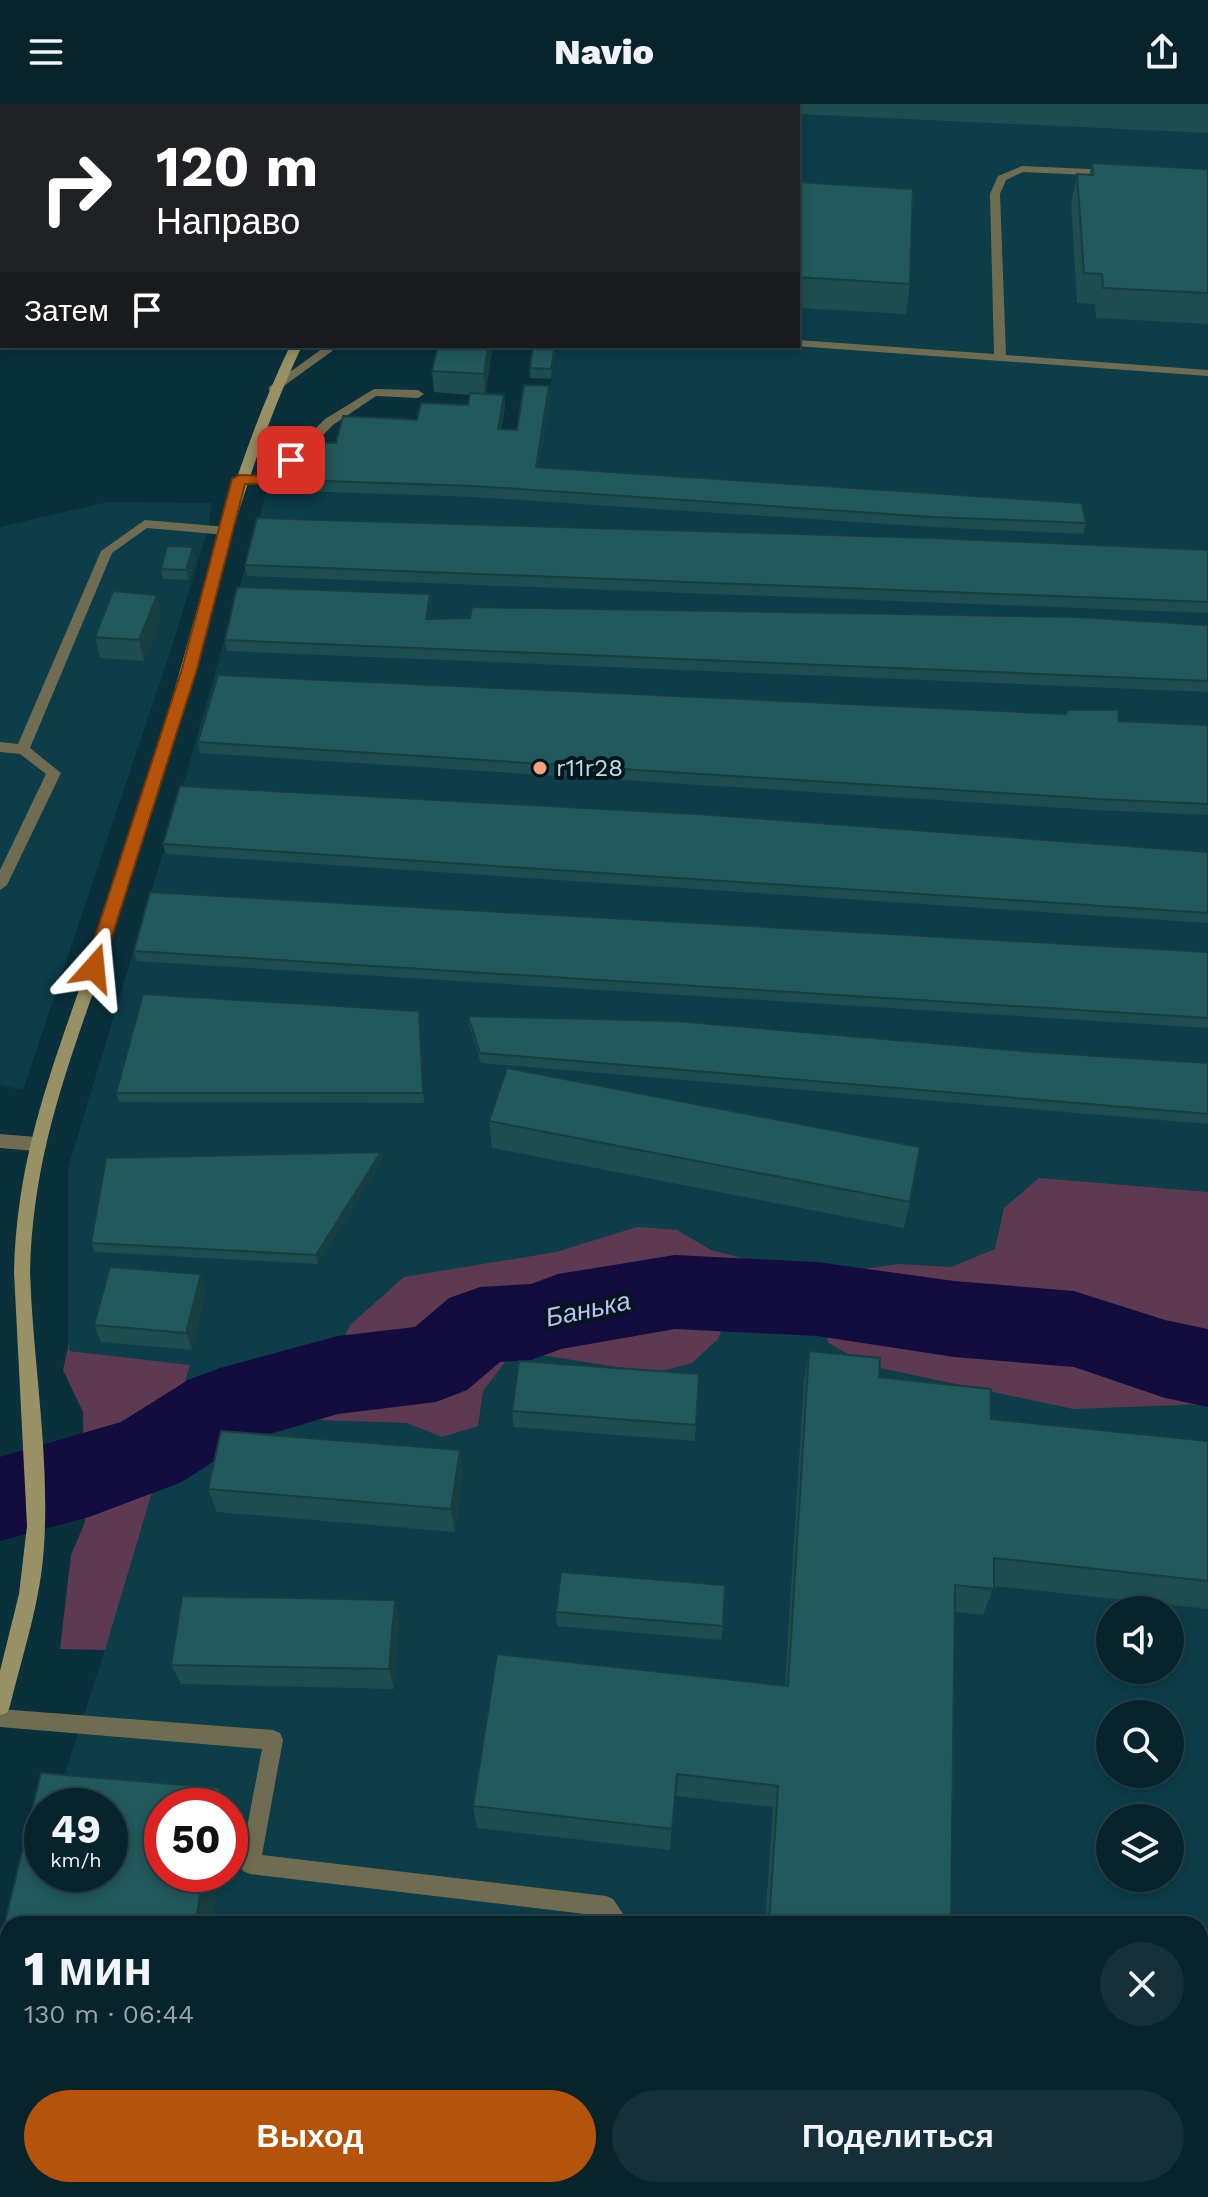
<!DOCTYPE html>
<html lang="ru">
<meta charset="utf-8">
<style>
:root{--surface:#07242c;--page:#153038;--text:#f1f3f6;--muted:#98a4a9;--line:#284148;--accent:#b45309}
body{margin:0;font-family:"Work Sans",sans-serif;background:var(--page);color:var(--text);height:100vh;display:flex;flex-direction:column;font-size:30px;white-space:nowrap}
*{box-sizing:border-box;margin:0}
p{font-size:26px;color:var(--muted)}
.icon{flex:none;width:44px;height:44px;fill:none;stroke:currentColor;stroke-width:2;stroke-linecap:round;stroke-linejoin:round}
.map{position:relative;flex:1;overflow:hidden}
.drawer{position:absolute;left:0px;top:1812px;width:1208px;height:282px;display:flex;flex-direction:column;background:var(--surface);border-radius:24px 24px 0 0;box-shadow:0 4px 12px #0003,0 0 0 2px var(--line)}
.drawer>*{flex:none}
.top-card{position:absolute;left:0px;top:0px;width:800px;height:244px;box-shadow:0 4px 12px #0003,0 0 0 2px var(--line);background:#202124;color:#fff;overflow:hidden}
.fabs{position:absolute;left:1096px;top:1492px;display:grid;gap:16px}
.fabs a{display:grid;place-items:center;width:88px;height:88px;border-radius:50%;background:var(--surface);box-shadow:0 4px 12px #0003,0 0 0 2px var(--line);font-size:40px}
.speed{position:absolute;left:24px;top:1684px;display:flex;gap:16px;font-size:40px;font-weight:700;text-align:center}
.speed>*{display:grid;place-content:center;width:104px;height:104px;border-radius:50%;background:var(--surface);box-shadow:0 4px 12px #0003,0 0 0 2px var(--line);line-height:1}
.speed small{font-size:20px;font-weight:400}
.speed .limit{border:12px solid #d22;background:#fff;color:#111}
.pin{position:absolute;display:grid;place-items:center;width:68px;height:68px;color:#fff;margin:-34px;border-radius:16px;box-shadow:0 4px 12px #0006}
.me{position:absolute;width:88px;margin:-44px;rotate:18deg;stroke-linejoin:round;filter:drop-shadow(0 0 6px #0008)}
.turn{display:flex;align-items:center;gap:28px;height:168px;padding:0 24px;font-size:36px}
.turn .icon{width:104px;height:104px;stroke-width:2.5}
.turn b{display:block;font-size:56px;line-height:68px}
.then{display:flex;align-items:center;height:76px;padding:0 24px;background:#0003;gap:16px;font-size:30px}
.round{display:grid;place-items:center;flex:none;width:84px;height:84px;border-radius:42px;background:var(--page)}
.summary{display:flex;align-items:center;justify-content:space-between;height:136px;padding:0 24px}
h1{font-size:48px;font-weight:800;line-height:60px}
.button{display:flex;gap:16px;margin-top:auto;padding:16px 24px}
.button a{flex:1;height:92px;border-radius:48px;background:var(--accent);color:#fff;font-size:32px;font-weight:800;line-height:92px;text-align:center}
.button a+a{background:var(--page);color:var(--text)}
header{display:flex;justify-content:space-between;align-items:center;height:104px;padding:0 24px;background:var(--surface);font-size:36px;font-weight:800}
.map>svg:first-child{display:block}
</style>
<header><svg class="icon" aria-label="menu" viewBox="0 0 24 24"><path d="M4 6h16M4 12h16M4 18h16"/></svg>Navio<svg class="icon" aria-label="share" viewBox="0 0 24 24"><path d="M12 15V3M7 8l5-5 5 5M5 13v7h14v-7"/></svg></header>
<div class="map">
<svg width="1208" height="2093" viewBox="0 0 1208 2093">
<rect width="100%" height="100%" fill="#09303b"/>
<g fill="#0c3d49" fill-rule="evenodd">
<path d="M492,0H1208V2093H0V1936L8,2086H1200V1820H27L42,1770H110V1702L58,1691L105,1546L190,1262L68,1247V1064L180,692L277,351L305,361L536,374L557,242H798V2ZM1110,1506H1170V1566H1110ZM1110,1610H1170V1670H1110ZM162,1702H230V1770H162ZM1110,1714H1170V1774H1110Z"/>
<path d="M107,398L212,399L208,425L171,545L23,986L0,981V423Z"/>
</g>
<g fill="#5e3a52">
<path d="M0,0H326L2,2L0,232Z"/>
<path d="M1039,1074L1208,1088V1300L1073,1305L871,1262L828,1239L820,1171L899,1160L951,1163L995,1145L1004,1104Z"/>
<path d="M637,1123L677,1126L711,1146L749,1156L718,1235L692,1259L655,1269L541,1251L505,1258L483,1287L478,1322L442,1333L407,1319L289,1315L302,1280L334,1255L350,1221L404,1173L556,1148Z"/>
<path d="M69,1238V1247L190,1261L105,1546L60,1545L71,1451L85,1418L83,1308L63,1266Z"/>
</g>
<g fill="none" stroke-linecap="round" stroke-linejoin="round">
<path fill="#130c3e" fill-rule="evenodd" d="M675,1151L817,1158L954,1177L1074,1187L1165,1216L1208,1225V1303L1165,1294L1074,1263L954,1253L817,1232L675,1225L561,1245L531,1256L500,1258L467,1286L436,1298L338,1310L245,1337L182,1378L89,1413L0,1437V1353L121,1318L188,1276L220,1264L338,1232L415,1223L449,1194L480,1183L531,1180L558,1170Z"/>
<g fill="#706c51" fill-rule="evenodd">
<path d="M1022,62L1110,66L1115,69L1110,72L1023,68L1006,76L1000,90L1006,251L1208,266V272L796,242L798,236L994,250L990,90L998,72Z"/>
<path d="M326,242H339L277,287H269V283Z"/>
<path d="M374,285L418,286L424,290L418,294L376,292L333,321L275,379H239L233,375L239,371L268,372L325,315Z"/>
<path d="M145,416L227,423L233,427L227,431L147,424L112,449L30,644L61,669L7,781L0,786V766L46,670L20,650L0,648V638L18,640L101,447Z"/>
<path d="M0,1605L273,1626L280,1629L283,1636L262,1751L606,1792L613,1795L630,1820H607L601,1812L250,1770L243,1767L240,1760L262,1645L0,1623Z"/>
<path d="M1200,1977L1208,1981V2008L1200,2004Z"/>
</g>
<path fill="#706c51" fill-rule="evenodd" d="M0,1030L36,1033L42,1035L44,1040L42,1045L36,1047L0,1044Z"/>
<path fill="#989165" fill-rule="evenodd" d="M290,242H302C235,383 207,531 161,679C141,741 122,802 102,863C65,970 33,1053 30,1168C33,1259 50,1351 44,1442C41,1496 23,1549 10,1602L7,1609L0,1611V1567L19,1490L27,1422L14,1168C17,1053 50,970 87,863C108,802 127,741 147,679C194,531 222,383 290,242Z"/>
</g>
<g fill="#1d4d4f">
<path d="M674,0H1208V29L798,10V2H674Z"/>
<path d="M1092,59L1208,65V220L1096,214L1095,200L1077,199L1071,100L1077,70L1089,71Z"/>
<path d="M798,78L910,180L906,210L798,204Z"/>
<path d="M493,242L485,290L504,291L505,302L501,325L517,326L549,282L550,293L538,363L1086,419L1083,430L932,423L474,393L299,387L297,376L313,350L336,339L468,301L470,291L434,288L432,267Z"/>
<path d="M533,242H557L551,275L530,274V264Z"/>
<path d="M1208,446V509L247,472L245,461Z"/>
<path d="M195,454L189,476L163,475L161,465Z"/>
<path d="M430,490L431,501L429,515L1208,521V588L227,547L225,536Z"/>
<path d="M162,512L144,557L100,554L95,533Z"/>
<path d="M1119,617L1208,621V711L1094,706L200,649L198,638Z"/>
<path d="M163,740L1208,748V819L166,750Z"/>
<path d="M134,847L1208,848V924L137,857Z"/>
<path d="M419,907L424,999L119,998L116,989Z"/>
<path d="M468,912L1208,959V1020L481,959L469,922Z"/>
<path d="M489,1017L910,1098L904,1124L492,1044Z"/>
<path d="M381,1048L382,1058L318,1160L95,1148L91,1139Z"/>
<path d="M206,1188L192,1246L101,1238L94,1221Z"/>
<path d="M809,1247L991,1315L1208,1337V1505L994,1482L983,1511L955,1508L951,1820H765L773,1703L675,1692L670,1746L477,1724L473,1702L785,1581L804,1277Z"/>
<path d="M512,1307L696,1321L695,1337L514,1323Z"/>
<path d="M460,1346L463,1369L455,1428L217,1408L208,1385Z"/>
<path d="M395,1496L399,1517L394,1585L181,1580L171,1561Z"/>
<path d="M556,1508L723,1522L721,1536L557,1522Z"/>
<path d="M1077,2086H1173L1208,2093H1076V2087Z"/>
</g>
<g fill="#183e40">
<path d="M488,242H493L485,291L484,270Z"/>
<path d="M555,242H557L551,275V265Z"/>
<path d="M549,282L550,293L536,374V363Z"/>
<path d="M504,291L505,302L499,336L498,325Z"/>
<path d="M193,443L195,454L189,476L186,466Z"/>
<path d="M430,490L431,501L427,525L426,515Z"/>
<path d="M157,491L162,512L144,557L139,536Z"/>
<path d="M381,1048L382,1058L318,1160L316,1151Z"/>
<path d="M201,1170L206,1188L192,1246L186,1229Z"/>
<path d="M460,1346L463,1369L455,1428L451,1405Z"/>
<path d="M395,1496L399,1517L394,1585L389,1565Z"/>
<path d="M220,1684L230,1702H217Z"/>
<path d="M204,1770H220L211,1820H195Z"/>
<path d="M145,2086H162L161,2093H143Z"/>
</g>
<g fill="#22595c" stroke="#183e40" stroke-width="2" fill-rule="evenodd">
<path d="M605,0H612L650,2H605Z"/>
<path d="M1092,59L1208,65V189L1103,184L1102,170L1084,169L1077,70L1093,71Z"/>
<path d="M798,78L913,85L910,180L798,173Z"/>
<path d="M438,242H488L484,270L432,267Z"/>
<path d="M533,242H555L551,265L530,264Z"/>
<path d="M524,281L549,282L536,363L1082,399L1086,419L933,413L473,382L297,376L303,350H313L317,339H336L343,312L417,316L421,299L468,301L470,289L504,291L498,325L517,326Z"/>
<path d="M257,414L934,434L1208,446V498L245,461Z"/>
<path d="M167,442L193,443L186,466L161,465Z"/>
<path d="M237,483L430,490L426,515L470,514L472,503L1077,513L1208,521V577L225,536Z"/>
<path d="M113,487L157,491L139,536L95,533Z"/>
<path d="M218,571L1066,610L1068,606H1118L1119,617L1208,621V700L1097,695L198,638Z"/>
<path d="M180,682L713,711L1208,748V809L163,740Z"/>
<path d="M150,788L1208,848V914L134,847Z"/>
<path d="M143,890L419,907L423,989H116Z"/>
<path d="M468,912L676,917L1035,948L1208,959V1010L480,949Z"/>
<path d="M507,964L920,1043L910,1098L489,1017Z"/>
<path d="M381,1048L316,1151L91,1139L106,1054Z"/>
<path d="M110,1163L201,1170L186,1229L94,1221Z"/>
<path d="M809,1247L880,1254L879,1273L991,1285V1315L1208,1337V1477L994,1454V1485L955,1481L951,1820H769L778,1682L677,1670L672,1725L473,1702L497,1550L788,1582Z"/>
<path d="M519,1257L699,1270L696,1321L512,1307Z"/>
<path d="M221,1327L460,1346L451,1405L208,1385Z"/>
<path d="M561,1468L725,1481L723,1522L556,1508Z"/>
<path d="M182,1492L395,1496L389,1565L171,1561Z"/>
<path d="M41,1669L220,1684L217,1702H162V1770H204L195,1820H8V2086H145L143,2093H0V1839ZM42,1702H110V1770H42Z"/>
<path d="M155,2086H595V2089L622,2093H154Z"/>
<path d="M642,2086H996V2093H641Z"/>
<path d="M1092,2086H1173L1208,2090V2093H1092Z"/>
</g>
<path fill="#b45309" stroke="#753606" stroke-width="2" d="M287,353L298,356L276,379L245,380L197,565L102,864L94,871L88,869L85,864L182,565L232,375L239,371L268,372Z"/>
<circle fill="#f3a081" stroke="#03161c" stroke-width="3" cx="540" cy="664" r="8"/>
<g text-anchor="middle" stroke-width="8" stroke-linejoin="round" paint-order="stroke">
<g font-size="24" fill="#c2dae3" stroke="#03161c" text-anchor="start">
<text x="556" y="672">r11r28</text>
</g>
<g font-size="26" font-style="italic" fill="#bbc0f3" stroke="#03161c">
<text transform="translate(588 1205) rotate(-12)" y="9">Банька</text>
</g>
</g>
</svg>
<div class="fabs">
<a><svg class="icon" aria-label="sound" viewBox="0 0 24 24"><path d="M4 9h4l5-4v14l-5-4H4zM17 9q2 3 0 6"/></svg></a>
<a><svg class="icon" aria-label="search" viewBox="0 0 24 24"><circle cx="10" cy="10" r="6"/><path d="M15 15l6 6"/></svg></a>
<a><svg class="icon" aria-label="layers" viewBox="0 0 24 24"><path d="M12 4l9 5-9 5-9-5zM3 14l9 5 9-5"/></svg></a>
</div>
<div class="speed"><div>49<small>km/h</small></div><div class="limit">50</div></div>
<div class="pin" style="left:291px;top:356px;background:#d93025"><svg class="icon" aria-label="arrive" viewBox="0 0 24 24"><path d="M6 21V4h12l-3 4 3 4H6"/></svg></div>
<svg class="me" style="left:94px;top:864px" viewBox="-20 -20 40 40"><path d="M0-17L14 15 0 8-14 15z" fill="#b45309" stroke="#fff" stroke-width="4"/></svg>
<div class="top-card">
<div class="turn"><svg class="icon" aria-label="right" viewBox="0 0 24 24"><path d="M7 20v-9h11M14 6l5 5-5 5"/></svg><div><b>120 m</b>Направо</div></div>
<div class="then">Затем<svg class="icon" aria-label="arrive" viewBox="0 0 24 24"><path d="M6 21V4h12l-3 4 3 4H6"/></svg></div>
</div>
<section class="drawer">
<div class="summary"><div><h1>1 мин</h1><p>130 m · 06:44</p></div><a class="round"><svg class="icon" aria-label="close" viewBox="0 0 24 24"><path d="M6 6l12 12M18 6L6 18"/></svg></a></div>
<div class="button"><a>Выход</a><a>Поделиться</a></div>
</section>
</div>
